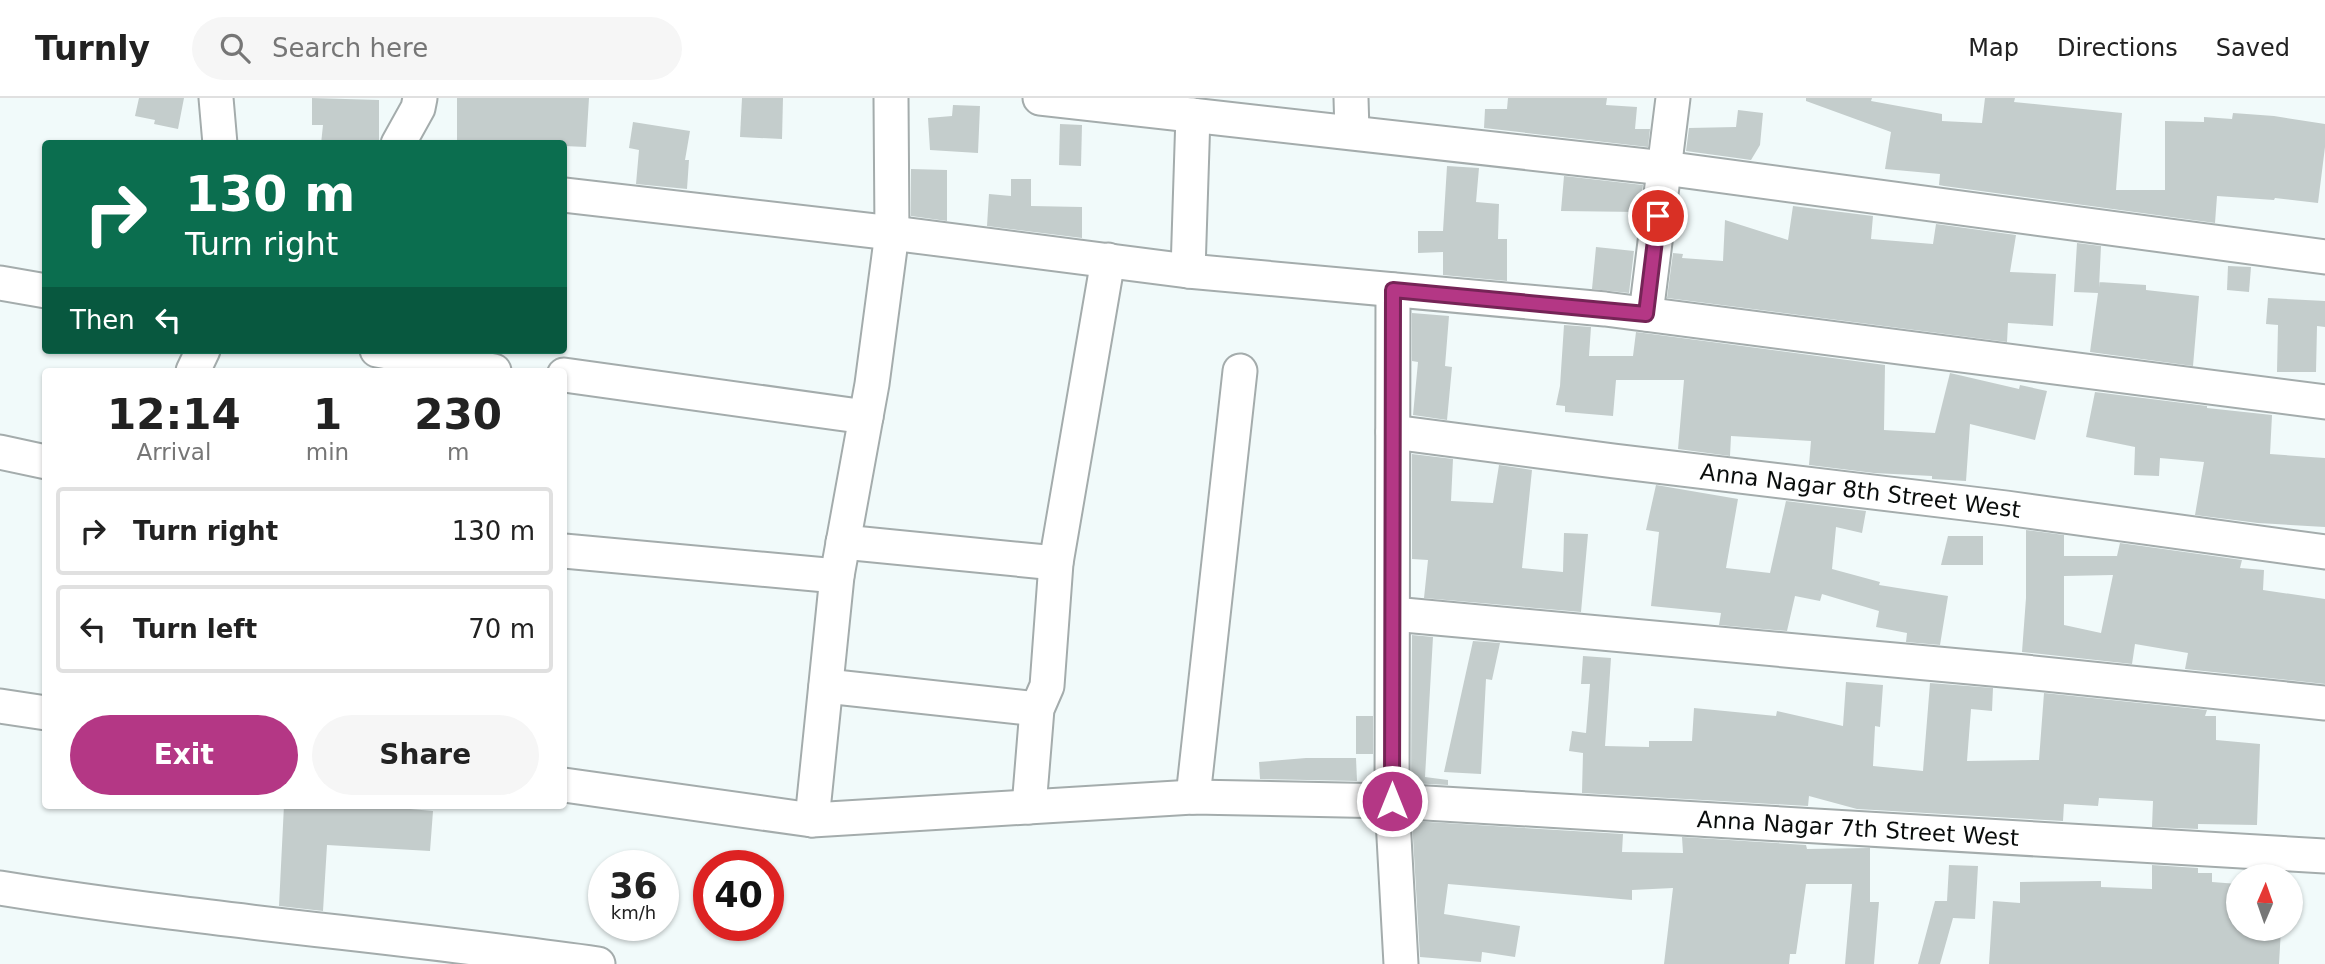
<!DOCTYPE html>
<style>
:root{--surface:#fff;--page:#f6f6f6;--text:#222;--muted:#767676;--line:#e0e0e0;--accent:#b43785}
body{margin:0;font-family:"DejaVu Sans",sans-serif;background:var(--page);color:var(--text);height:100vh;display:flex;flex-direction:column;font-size:26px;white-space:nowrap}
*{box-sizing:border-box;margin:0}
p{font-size:23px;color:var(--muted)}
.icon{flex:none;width:38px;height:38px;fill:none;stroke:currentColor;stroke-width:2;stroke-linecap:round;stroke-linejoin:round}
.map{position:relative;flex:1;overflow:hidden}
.side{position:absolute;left:42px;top:270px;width:525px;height:441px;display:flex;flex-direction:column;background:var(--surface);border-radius:7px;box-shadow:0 2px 5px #0004}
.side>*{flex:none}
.banner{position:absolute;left:42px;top:42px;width:525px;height:214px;border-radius:7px;box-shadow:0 2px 5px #0004;background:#0b6e4f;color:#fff;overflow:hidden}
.needle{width:46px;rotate:2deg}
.buttons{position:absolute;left:2226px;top:766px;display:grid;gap:14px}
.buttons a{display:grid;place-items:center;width:77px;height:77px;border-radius:50%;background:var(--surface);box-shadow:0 2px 5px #0004;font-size:35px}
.speed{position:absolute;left:588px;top:752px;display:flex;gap:14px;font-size:35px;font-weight:700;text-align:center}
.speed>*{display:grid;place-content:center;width:91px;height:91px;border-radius:50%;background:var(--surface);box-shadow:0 2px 5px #0004;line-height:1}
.speed small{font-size:18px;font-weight:400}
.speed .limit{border:10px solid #d22;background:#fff;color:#111}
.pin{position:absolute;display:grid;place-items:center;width:60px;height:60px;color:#fff;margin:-30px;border:4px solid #fff;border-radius:50%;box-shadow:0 2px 7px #0007}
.me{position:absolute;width:77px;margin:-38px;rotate:0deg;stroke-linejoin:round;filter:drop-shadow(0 0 5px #0008)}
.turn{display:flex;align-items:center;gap:24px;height:147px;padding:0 28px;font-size:32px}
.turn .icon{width:91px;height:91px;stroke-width:2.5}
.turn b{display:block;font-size:49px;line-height:60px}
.then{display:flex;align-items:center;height:66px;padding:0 28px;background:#0003;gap:14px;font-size:26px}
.eta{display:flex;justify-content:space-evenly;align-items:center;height:119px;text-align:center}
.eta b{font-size:42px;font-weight:700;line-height:49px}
.action{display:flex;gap:14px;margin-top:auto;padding:14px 28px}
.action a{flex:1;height:80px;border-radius:42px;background:var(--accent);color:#fff;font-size:28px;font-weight:700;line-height:80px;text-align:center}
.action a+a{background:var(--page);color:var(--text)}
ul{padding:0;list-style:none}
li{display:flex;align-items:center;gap:21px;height:88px;margin:0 14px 10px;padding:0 14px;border:4px solid var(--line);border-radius:7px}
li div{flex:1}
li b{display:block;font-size:26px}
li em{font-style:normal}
header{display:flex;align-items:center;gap:42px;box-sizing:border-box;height:98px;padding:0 35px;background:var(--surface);border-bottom:2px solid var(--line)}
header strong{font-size:33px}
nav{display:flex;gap:38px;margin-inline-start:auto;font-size:24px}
.search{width:490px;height:63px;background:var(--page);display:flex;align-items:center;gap:18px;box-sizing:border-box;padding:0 24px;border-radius:38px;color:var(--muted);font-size:26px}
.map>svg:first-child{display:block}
</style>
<header>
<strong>Turnly</strong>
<div class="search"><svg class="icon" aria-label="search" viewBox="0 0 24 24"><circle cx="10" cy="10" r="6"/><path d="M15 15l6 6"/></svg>Search here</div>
<nav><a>Map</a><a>Directions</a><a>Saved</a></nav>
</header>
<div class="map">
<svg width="2325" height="866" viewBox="0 0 2325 866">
<rect width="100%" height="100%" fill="#f1fafa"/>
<g fill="#c4cdcc" fill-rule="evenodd">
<path d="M139,0H184L178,31L154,26L155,22L135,18Z"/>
<path d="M312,0L379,2V46H321L323,27H312Z"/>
<path d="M457,0H589L586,49L564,48V46H457Z"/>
<path d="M742,0H783L782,41L740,39Z"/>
<path d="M1508,0H1607L1606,7L1637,9L1635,31H1650L1648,49L1484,30L1485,11H1507Z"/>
<path d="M1806,0H1872L1871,3L1942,16V23L1982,25L1985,0H2015L2014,4L2122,15L2116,92H2165V23L2204,24V19L2232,21L2233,15L2274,18L2325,26V49L2318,105L2275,100L2274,102L2217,98L2215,125L1944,88L1939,87L1940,76L1885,71L1891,34L1806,3Z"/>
<path d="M953,7L980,8L978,55L930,52L928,20L952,18Z"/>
<path d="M1738,12L1763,15L1760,47L1751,62L1686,53L1689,30L1736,29Z"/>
<path d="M633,24L690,33L685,62H689L687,91L636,86L639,52L629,50Z"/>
<path d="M1060,26L1082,27L1081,68L1059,67Z"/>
<path d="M1447,68L1479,70L1476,104L1499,106L1498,141H1507V183L1443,177V154L1418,155V133H1443Z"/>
<path d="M911,71L947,72V123L911,118Z"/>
<path d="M1564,78L1643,87L1639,114L1561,113Z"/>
<path d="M1011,81H1031V108L1082,109V140L987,128L989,96L1011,98Z"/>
<path d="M1793,108L1873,118L1871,141L1933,146L1936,126L2016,137L2010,174L2056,176L2053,228L2008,225L2007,244L1667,200L1673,155L1683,156L1682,160L1723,163L1725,122L1788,142Z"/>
<path d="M2077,145L2101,148L2099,190V184L2146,187V192L2199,198L2193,268L2090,254L2098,195L2074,194Z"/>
<path d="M1596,149L1634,153L1629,195L1592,191Z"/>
<path d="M2228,168L2251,169L2249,194L2227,192Z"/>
<path d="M2268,200L2325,203V229L2317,228L2316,274H2277L2278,227L2266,226Z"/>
<path d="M1412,215L1449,218L1445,268L1452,269L1447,322L1413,317L1418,264L1412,263Z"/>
<path d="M1564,227L1591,229L1589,258H1633L1636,234L1885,267L1884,332L1935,335L1950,275L2019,291L2020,287L2047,293L2035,342L1970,326L1966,383L1932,381V378L1874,375L1809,367L1811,343L1731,338L1730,358L1678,351L1684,282H1616L1613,318L1565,314V308L1556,307L1560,288Z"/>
<path d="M2095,294L2207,308V310L2272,317L2270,356L2325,360V429L2258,425L2195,417L2204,364L2160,360L2159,378L2134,377L2135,349L2086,339Z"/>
<path d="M1412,356L1453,361L1451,403L1493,405L1499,367L1532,372L1522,470L1563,474L1564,435L1588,436L1581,514L1424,500L1428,462L1412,461Z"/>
<path d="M1656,387L1738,401L1726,470L1770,475L1786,403L1866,413L1862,435L1836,429L1832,471L1880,484L1879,487L1948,498L1940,547L1906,544L1907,535L1876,529L1879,513L1822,496L1820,503L1795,498L1787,533L1719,527L1721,515L1651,508L1659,434L1646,432Z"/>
<path d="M2026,432L2064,437V458H2117L2120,445L2242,462L2240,470L2264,472L2263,492L2325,501V586L2185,571L2188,555L2135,546L2132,566L2022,554L2026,500ZM2113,477L2101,535L2064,527V478Z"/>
<path d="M1948,438H1983V467H1941Z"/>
<path d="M1412,537L1433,539L1425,679L1448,682V687L1411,685Z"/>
<path d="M1473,543L1500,545L1492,582L1486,581L1481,676L1444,674Z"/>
<path d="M1583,558L1611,560L1605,648L1649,649V643H1692L1694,610L1776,618L1777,613L1843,628L1846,584L1883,587L1880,629L1875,628L1873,668L1923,673L1930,585L1993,590L1992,613L1971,611L1967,663L2039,662L2044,595L2207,612L2205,618H2216V642L2260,646L2257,727L2198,726V731L2152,729L2153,703L2099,700L2098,708L2064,706L2063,723L1857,711L1809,698L1808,708L1582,695L1583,655L1569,653L1572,633L1586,635L1590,586H1581Z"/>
<rect x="1356" y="618" width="17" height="38"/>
<path d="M1306,660H1356L1357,683L1260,681L1259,664Z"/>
<path d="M284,707H410V711L433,713L430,753L327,747L323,813L279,808Z"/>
<path d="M1412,723L1623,736L1622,754L1683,755L1682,739L1806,747L1807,751L1870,750V804H1879L1874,866H1845L1852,786H1806L1796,856H1790L1789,866H1664L1673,790L1632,792V802L1448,786L1444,816L1520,828L1515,859L1482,854L1481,864L1420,859Z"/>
<path d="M1949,767L1978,768L1975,821L1953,820L1940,866H1918L1935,803H1947Z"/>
<path d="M2152,767L2198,770V775H2212V784L2238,786V831H2281L2279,866H1989L1993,803L2020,805V784L2101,783V789L2152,791Z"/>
</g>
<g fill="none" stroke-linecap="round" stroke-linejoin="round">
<defs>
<g id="minor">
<path d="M216,0L220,46"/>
<path d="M1040,0L1664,70L2325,159"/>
<path d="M1351,0L1352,34"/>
<path d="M398,46L418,10L420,0"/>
<path d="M564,97L892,135L1188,173L1605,211L2325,304"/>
<path d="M1188,173L1193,17"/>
<path d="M0,185L46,193"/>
<path d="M1393,192L1392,703L1401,866"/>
<path d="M1646,216L1673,0"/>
<path d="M377,252L494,273"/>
<path d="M193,273L203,252"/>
<path d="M564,277L866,319"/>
<path id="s1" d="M1393,334L1614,363L2006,410L2325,454"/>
<path d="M0,354L46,364"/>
<path d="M843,444L1056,465"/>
<path d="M564,453L837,478"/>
<path d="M1393,516L2025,574L2325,605"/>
<path d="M826,588L1037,611"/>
<path d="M0,608L46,615"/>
<path id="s2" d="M564,687L812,722L1193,699L1392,703L2325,758"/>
<path d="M1193,699L1240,273"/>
<path d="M1029,709L1037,611L1047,588L1056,465L1108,162"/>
<path d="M812,722L837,478L872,286L892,135L891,0"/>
<path d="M0,790C198,822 399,838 598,866"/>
</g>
</defs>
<use href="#minor" stroke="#a4acac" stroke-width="37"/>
<use href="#minor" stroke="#fff" stroke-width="33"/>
</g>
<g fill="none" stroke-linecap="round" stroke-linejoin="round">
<defs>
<path id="route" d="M1392,703L1393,192L1646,216L1658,118"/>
</defs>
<use href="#route" stroke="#752456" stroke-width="18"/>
<use href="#route" stroke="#b43785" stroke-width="12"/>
</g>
<g text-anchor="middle" stroke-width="7" stroke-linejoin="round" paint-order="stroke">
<g font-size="23" fill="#0a0d0c" stroke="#fff">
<text dy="8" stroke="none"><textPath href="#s1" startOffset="471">Anna Nagar 8th Street West</textPath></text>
<text dy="8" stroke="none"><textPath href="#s2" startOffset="1298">Anna Nagar 7th Street West</textPath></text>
</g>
</g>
</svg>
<div class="buttons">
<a><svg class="needle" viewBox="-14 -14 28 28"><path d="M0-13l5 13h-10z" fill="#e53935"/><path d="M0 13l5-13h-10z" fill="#767676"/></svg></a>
</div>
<div class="speed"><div>36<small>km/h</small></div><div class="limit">40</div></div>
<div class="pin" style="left:1658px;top:118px;background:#d93025"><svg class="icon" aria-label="arrive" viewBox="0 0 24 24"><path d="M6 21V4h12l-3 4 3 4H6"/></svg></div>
<svg class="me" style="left:1392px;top:703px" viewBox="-20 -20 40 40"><circle r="17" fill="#b43785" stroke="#fff" stroke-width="3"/><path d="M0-11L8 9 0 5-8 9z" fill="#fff"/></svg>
<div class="banner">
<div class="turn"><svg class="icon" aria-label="right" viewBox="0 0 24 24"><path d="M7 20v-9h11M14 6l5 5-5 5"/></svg><div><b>130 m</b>Turn right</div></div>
<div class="then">Then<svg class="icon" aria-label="left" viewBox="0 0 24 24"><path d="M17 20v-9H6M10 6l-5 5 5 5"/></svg></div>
</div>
<section class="side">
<div class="eta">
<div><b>12:14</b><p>Arrival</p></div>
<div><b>1</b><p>min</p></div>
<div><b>230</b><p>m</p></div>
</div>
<ul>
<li><svg class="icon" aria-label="right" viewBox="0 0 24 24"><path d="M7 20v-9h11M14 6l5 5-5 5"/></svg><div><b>Turn right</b></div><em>130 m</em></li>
<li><svg class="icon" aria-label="left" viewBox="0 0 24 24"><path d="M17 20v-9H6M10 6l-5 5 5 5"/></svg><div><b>Turn left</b></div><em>70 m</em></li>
</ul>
<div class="action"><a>Exit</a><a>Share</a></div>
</section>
</div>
